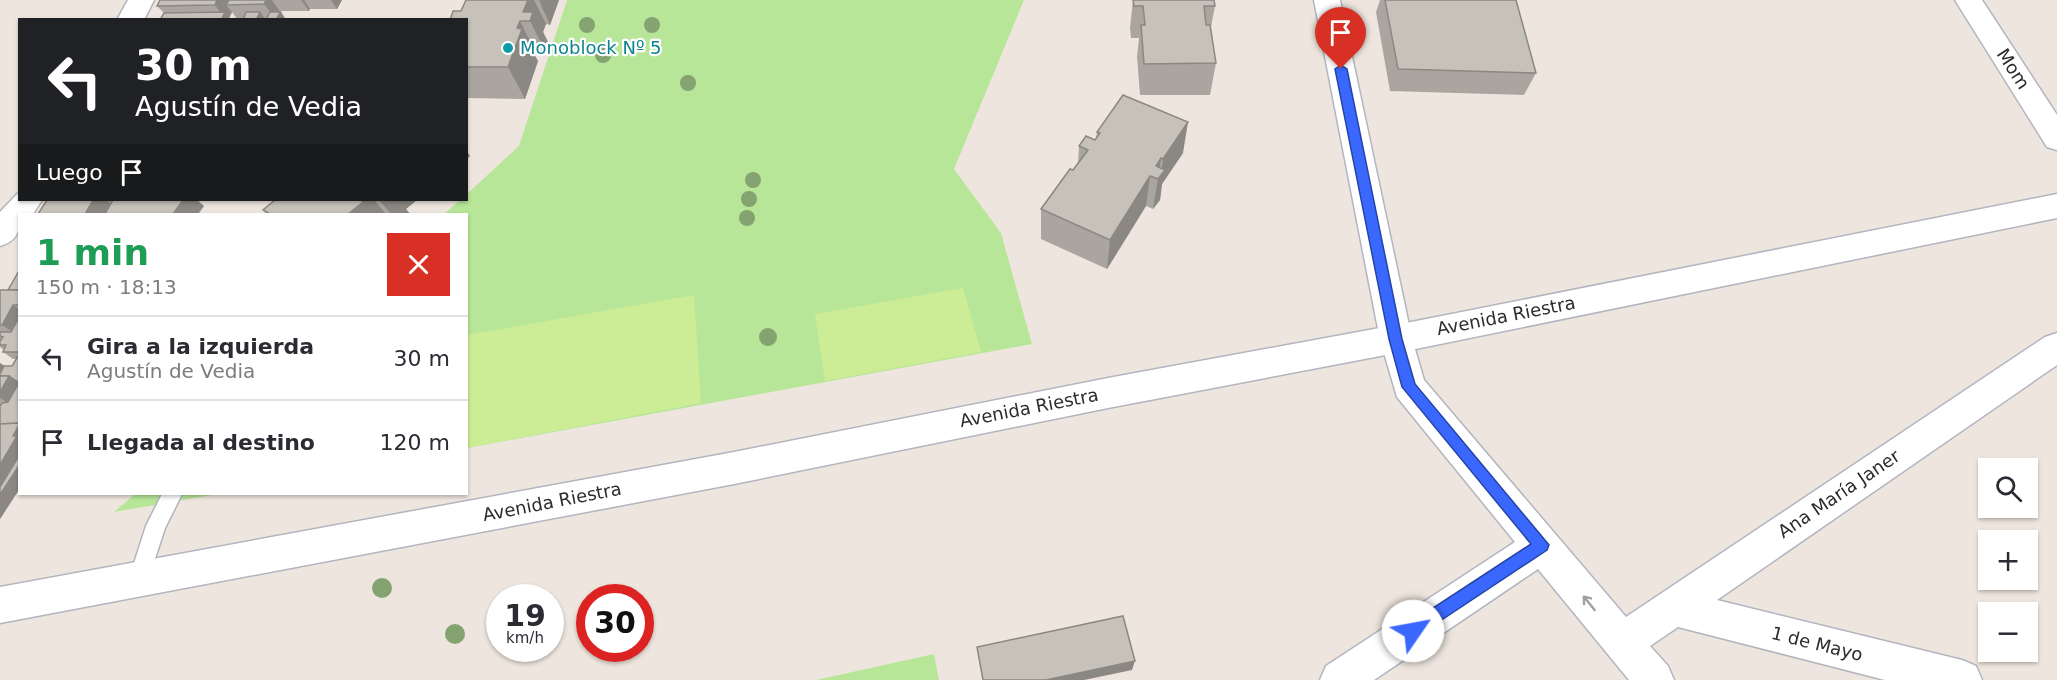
<!DOCTYPE html>
<html lang="es">
<meta charset="utf-8">
<style>
:root{--surface:#fff;--page:#f7f7f7;--text:#2b2b33;--muted:#7c7c81;--line:#e1e1e2}
body{margin:0;font-family:"DejaVu Sans",sans-serif;background:var(--page);color:var(--text);height:100vh;display:flex;flex-direction:column;font-size:22px;white-space:nowrap}
*{box-sizing:border-box;margin:0}
p{font-size:20px;color:var(--muted)}
.icon{flex:none;width:33px;height:33px;fill:none;stroke:currentColor;stroke-width:2;stroke-linecap:round;stroke-linejoin:round}
.map{position:relative;flex:1;overflow:hidden}
.sheet{position:absolute;left:18px;top:213px;width:450px;height:282px;display:flex;flex-direction:column;background:var(--surface);border-radius:0px;box-shadow:0 2px 4px #0004}
.sheet>*{flex:none}
.top-card{position:absolute;left:18px;top:18px;width:450px;height:183px;border-radius:0px;box-shadow:0 2px 4px #0004;background:#202124;color:#fff;overflow:hidden}
.fabs{position:absolute;left:1978px;top:458px;display:grid;gap:12px}
.fabs a{display:grid;place-items:center;width:60px;height:60px;border-radius:0px;background:var(--surface);box-shadow:0 2px 4px #0004;font-size:30px}
.speed{position:absolute;left:486px;top:584px;display:flex;gap:12px;font-size:30px;font-weight:700;text-align:center}
.speed>*{display:grid;place-content:center;width:78px;height:78px;border-radius:50%;background:var(--surface);box-shadow:0 2px 4px #0004;line-height:1}
.speed small{font-size:15px;font-weight:400}
.speed .limit{border:9px solid #d22;background:#fff;color:#111}
.pin{position:absolute;display:grid;place-items:center;width:51px;height:51px;color:#fff;margin:-62px -26px;border-radius:50% 50% 50% 0;rotate:-45deg;box-shadow:0 0 6px #0007}
.pin .icon{rotate:45deg}
.me{position:absolute;width:66px;margin:-33px;rotate:57deg;stroke-linejoin:round;filter:drop-shadow(0 0 4px #0008)}
.turn{display:flex;align-items:center;gap:21px;height:126px;padding:0 18px;font-size:27px}
.turn .icon{width:78px;height:78px;stroke-width:2.5}
.turn b{display:block;font-size:42px;line-height:51px}
.then{display:flex;align-items:center;height:57px;padding:0 18px;background:#0003;gap:12px;font-size:22px}
.round{display:grid;place-items:center;flex:none;width:63px;height:63px;border-radius:0px;background:var(--page)}
.overview{display:flex;align-items:center;justify-content:space-between;height:102px;padding:0 18px}
h1{font-size:36px;font-weight:600;line-height:45px;color:#1e9e55}
ul{padding:0;list-style:none}
li{display:flex;align-items:center;gap:18px;height:84px;padding:0 18px;border-top:2px solid var(--line)}
li div{flex:1}
li b{display:block;font-size:22px}
li em{font-style:normal}
.map>svg:first-child{display:block}
</style>
<div class="map">
<svg width="2057" height="680" viewBox="0 0 2057 680">
<rect width="100%" height="100%" fill="#eee6de"/>
<g fill="#b7e699">
<path d="M567,0H1024L954,169L1001,233L1032,344L467,448L466,214H444L460,200H466L467,194L519,146Z"/>
<path d="M135,494H218L114,512Z"/>
<path d="M934,654L939,680H816Z"/>
</g>
<g fill="#cced95">
<path d="M963,288L981,352L825,381L815,314Z"/>
<path d="M694,295L701,403L467,448V335Z"/>
</g>
<g fill="none" stroke-linecap="round" stroke-linejoin="round">
<defs>
<path id="lane" d="M162,494H182L165,528L146,586L139,589L132,586L129,579L146,526Z"/>
<g id="street">
<path d="M128,0H154L144,20H117Z"/>
<path d="M1314,0H1340L1412,339L1424,380L1626,617L2045,337L2057,333V365L1717,600L1962,660L1976,666L1982,680H1885L1678,627L1650,646L1668,666L1674,680H1629L1538,569L1374,680H1320L1326,666L1515,542L1397,397L1380,339Z"/>
<path d="M1955,0H1982L2057,115V150L2047,147Z"/>
<path d="M20,191V200H42L33,214H20C20,232 17,241 0,246V212Z"/>
</g>
<path id="secondary" d="M2057,194V218L1396,353L1108,408L734,484L0,623V587L734,452L1108,378L1396,325Z"/>
</defs>
<use href="#lane" stroke="#b2b5c0" stroke-width="3"/>
<use href="#street" stroke="#b2b5c0" stroke-width="3"/>
<use href="#secondary" stroke="#b2b5c0" stroke-width="3"/>
<use href="#lane" fill="#fff" fill-rule="evenodd"/>
<use href="#street" fill="#fff" fill-rule="evenodd"/>
<use href="#secondary" fill="#fff" fill-rule="evenodd"/>
</g>
<g fill="#84a371">
<circle cx="587" cy="25" r="8"/>
<circle cx="652" cy="25" r="8"/>
<circle cx="603" cy="55" r="8"/>
<circle cx="688" cy="83" r="8"/>
<circle cx="753" cy="180" r="8"/>
<circle cx="749" cy="199" r="8"/>
<circle cx="747" cy="218" r="8"/>
<circle cx="768" cy="337" r="9"/>
<circle cx="382" cy="588" r="10"/>
<circle cx="455" cy="634" r="10"/>
</g>
<g fill="#aaa69f">
<path d="M160,0H342L337,9H310L309,11H281L286,20H238L232,12L229,18L164,13L157,6Z"/>
<path d="M466,0H559L550,25L546,24L543,32L549,44L546,53H536L535,56L538,61L525,99L466,98V20L461,11Z"/>
<path d="M1133,0H1214L1215,6L1211,27L1216,63L1210,95H1140L1137,57L1139,38H1131L1130,28Z"/>
<path d="M1380,0H1516L1536,73L1524,95L1390,91L1376,12Z"/>
<path d="M1097,132L1183,153L1162,184L1160,200L1153,209L1146,206L1107,269L1041,239V209L1078,164L1079,146L1095,140L1096,138Z"/>
<path d="M47,200H197L204,206L198,214Z"/>
<path d="M275,200H417L406,209L410,214H266L263,210Z"/>
<path d="M20,269V488L0,519V363L4,366H12L16,359H13L3,352L4,350L0,347V290H8Z"/>
</g>
<g fill="#8b8782">
<path d="M217,0H236L226,5L232,12L229,18L230,20H221L223,16L215,5Z"/>
<path d="M266,0H272L286,20H276L264,4Z"/>
<path d="M301,0H304L310,9L309,11Z"/>
<path d="M331,0H342L337,9Z"/>
<path d="M528,0H534L546,24L543,32L549,44L546,53L530,21L523,12Z"/>
<path d="M539,0H559L550,25Z"/>
<path d="M260,12L266,20H256Z"/>
<path d="M520,21L536,53L535,56L538,61L525,99L508,67L517,28Z"/>
<path d="M1188,122L1183,153L1162,184L1160,200L1153,209L1158,179L1156,166L1161,158L1158,179L1161,175L1163,159Z"/>
<path d="M466,150L470,156L466,160Z"/>
<path d="M1150,176L1146,206L1107,269L1110,240Z"/>
<path d="M93,200H106L114,207L110,214H85Z"/>
<path d="M177,200H197L204,206L198,214H173Z"/>
<path d="M361,200H374L386,214H348Z"/>
<path d="M379,200H417L406,209L410,214H391Z"/>
<path d="M13,305L20,310V337L2,325Z"/>
<path d="M0,363L15,373L18,382V409L0,398Z"/>
<path d="M20,424V488L0,519V465L13,436Z"/>
<path d="M1135,661L1132,670L1084,680H1046Z"/>
</g>
<g fill="#c6c1b9" stroke="#8b8782" stroke-width="1.5">
<path d="M160,0H217L215,5L157,6Z"/>
<path d="M229,0H266L264,4L226,5Z"/>
<path d="M466,0H528L523,12H533L530,21H520L517,28L522,29L508,67H466V20H450L453,11H461Z"/>
<path d="M1133,0H1214L1215,6H1204L1206,25H1210L1216,63L1144,64L1141,25H1145L1143,6H1134Z"/>
<path d="M1385,0H1516L1536,73L1398,69Z"/>
<path d="M225,12L221,20H160L164,13Z"/>
<path d="M246,12H260L256,20H243Z"/>
<path d="M270,12H280L276,20H266Z"/>
<path d="M1123,95L1188,122L1163,159L1161,158L1156,166L1165,170L1158,179L1150,176L1110,240L1041,209L1070,169L1073,170L1088,150L1079,146L1086,136L1095,140L1100,133L1097,132Z"/>
<path d="M47,200H93L85,214H38Z"/>
<path d="M113,200H183L173,214H105Z"/>
<path d="M275,200H361L363,202L348,214H270L263,210Z"/>
<path d="M20,269V290H8Z"/>
<path d="M0,290H20V305H13L2,325H0Z"/>
<path d="M20,316V352H3L6,345H0V341L3,337L0,336V332H11Z"/>
<path d="M20,353V379L18,382L9,376H0V374L4,366H12Z"/>
<path d="M0,376H9L0,392Z"/>
<path d="M20,381V423L0,424V406L2,403L8,402Z"/>
<path d="M20,423L13,436H17L0,465V424Z"/>
<path d="M20,454V464L0,495V487Z"/>
<path d="M1123,616L1135,661L1046,680H983L977,647Z"/>
</g>
<defs><path id="oneway-shaft" d="M-6 0H5M1.5-3L5.5 0L1.5 3" fill="none" stroke-width="1.6" stroke-linecap="round" stroke-linejoin="round" transform="scale(1.5)"/></defs>
<use stroke="#a0a0a0" href="#oneway-shaft" transform="translate(1589 603) rotate(-129)"/>
<path fill="#3a68ff" stroke="#2644a6" stroke-width="1.5" d="M1341,65L1347,69L1402,339L1415,384L1549,545L1547,550L1413,639L1407,636L1405,631L1407,625L1531,544L1402,387L1389,339L1335,69Z"/>
<circle fill="#0f9aa8" stroke="#fff" stroke-width="2" cx="508" cy="48" r="6"/>
<g text-anchor="middle" stroke-width="4.5" stroke-linejoin="round" paint-order="stroke">
<g font-size="18" fill="#0d838f" stroke="#fff" text-anchor="start">
<text x="520" y="54">Monoblock Nº 5</text>
</g>
<g font-size="18" fill="#2c2c2c" stroke="#fff">
<text transform="translate(2013 69) rotate(57)" y="6">Mom</text>
<text transform="translate(1506 316) rotate(-11)" y="6">Avenida Riestra</text>
<text transform="translate(1029 408) rotate(-11)" y="6">Avenida Riestra</text>
<text transform="translate(1839 494) rotate(-34)" y="6">Ana María Janer</text>
<text transform="translate(552 502) rotate(-11)" y="6">Avenida Riestra</text>
<text transform="translate(1817 644) rotate(14)" y="6">1 de Mayo</text>
</g>
</g>
</svg>
<div class="fabs">
<a><svg class="icon" aria-label="search" viewBox="0 0 24 24"><circle cx="10" cy="10" r="6"/><path d="M15 15l6 6"/></svg></a>
<a>+</a>
<a>−</a>
</div>
<div class="speed"><div>19<small>km/h</small></div><div class="limit">30</div></div>
<div class="pin" style="left:1341px;top:69px;background:#d93025"><svg class="icon" aria-label="arrive" viewBox="0 0 24 24"><path d="M6 21V4h12l-3 4 3 4H6"/></svg></div>
<svg class="me" style="left:1413px;top:631px" viewBox="-20 -20 40 40"><circle r="19" fill="#fff"/><path d="M0-13L10 11 0 6-10 11z" fill="#3a68ff"/></svg>
<div class="top-card">
<div class="turn"><svg class="icon" aria-label="left" viewBox="0 0 24 24"><path d="M17 20v-9H6M10 6l-5 5 5 5"/></svg><div><b>30 m</b>Agustín de Vedia</div></div>
<div class="then">Luego<svg class="icon" aria-label="arrive" viewBox="0 0 24 24"><path d="M6 21V4h12l-3 4 3 4H6"/></svg></div>
</div>
<section class="sheet">
<div class="overview"><div><h1>1 min</h1><p>150 m · 18:13</p></div><a class="round" style="background:#d93025;color:#fff"><svg class="icon" aria-label="close" viewBox="0 0 24 24"><path d="M6 6l12 12M18 6L6 18"/></svg></a></div>
<ul>
<li><svg class="icon" aria-label="left" viewBox="0 0 24 24"><path d="M17 20v-9H6M10 6l-5 5 5 5"/></svg><div><b>Gira a la izquierda</b><p>Agustín de Vedia</p></div><em>30 m</em></li>
<li><svg class="icon" aria-label="arrive" viewBox="0 0 24 24"><path d="M6 21V4h12l-3 4 3 4H6"/></svg><div><b>Llegada al destino</b></div><em>120 m</em></li>
</ul>
</section>
</div>
